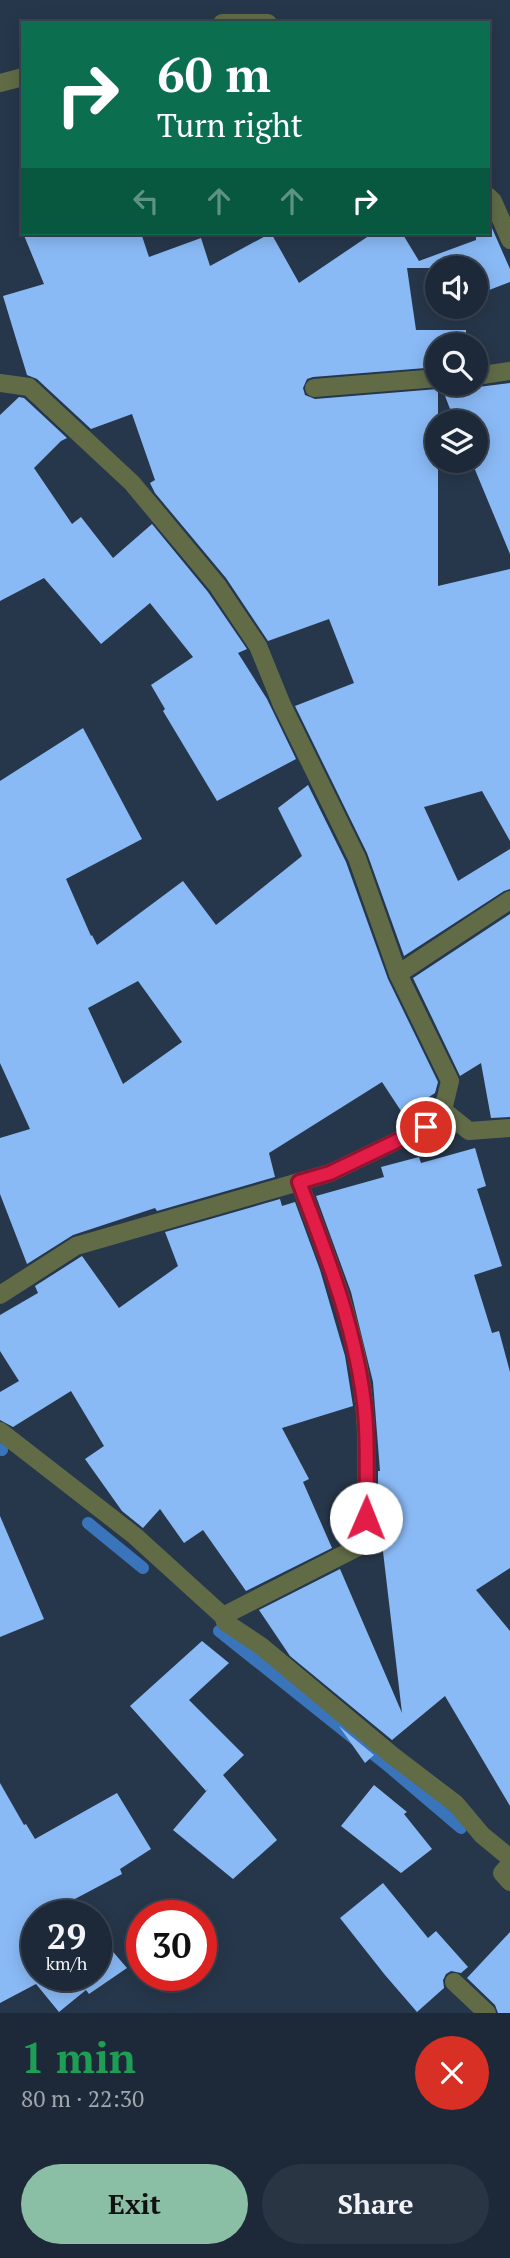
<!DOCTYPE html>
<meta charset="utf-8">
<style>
:root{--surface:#1d2938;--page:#2a3543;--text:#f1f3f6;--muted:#a0a6ae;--line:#3b4553;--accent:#8abfa5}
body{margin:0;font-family:"PT Serif",serif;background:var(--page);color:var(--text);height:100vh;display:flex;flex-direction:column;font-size:26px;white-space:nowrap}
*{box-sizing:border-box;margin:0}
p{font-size:23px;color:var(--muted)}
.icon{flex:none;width:38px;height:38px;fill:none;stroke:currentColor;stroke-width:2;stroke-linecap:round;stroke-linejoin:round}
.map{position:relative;height:2013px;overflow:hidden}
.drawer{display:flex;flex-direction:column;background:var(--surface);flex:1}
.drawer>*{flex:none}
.top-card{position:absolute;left:21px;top:21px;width:469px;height:214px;border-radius:0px;box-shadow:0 4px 18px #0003,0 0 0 2px var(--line);background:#0b6e4f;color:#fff;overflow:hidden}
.tools{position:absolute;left:425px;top:256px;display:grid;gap:14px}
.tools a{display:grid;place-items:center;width:63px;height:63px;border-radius:50%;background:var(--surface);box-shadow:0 4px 18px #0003,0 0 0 2px var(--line);font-size:35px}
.speed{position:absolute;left:21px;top:1900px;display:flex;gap:14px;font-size:35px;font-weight:700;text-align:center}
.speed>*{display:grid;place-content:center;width:91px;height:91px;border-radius:50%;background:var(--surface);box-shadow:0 4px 18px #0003,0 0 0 2px var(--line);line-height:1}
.speed small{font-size:18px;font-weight:400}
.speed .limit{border:10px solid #d22;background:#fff;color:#111}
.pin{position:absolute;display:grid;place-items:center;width:60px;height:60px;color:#fff;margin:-30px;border:4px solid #fff;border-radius:50%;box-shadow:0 2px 7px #0007}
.me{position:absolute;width:77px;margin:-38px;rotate:1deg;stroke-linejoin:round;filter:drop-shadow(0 0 5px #0008)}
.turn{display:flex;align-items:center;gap:24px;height:147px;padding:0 21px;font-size:32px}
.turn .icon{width:91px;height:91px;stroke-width:2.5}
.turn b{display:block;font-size:49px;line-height:60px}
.lanes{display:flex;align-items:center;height:66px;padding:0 21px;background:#0003;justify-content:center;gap:35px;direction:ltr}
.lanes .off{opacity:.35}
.round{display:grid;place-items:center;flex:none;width:74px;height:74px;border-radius:37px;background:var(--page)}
.summary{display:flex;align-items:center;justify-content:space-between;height:119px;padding:0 21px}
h1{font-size:42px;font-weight:600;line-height:52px;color:#1e9e55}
.action{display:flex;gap:14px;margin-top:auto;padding:14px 21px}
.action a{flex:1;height:80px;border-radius:42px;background:var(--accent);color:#111;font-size:28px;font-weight:600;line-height:80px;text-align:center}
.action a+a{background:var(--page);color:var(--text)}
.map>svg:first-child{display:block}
</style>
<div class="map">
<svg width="510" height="2013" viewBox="0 0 510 2013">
<rect width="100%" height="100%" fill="#27374b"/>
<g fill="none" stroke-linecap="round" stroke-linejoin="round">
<g stroke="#3a75bb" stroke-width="12">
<path d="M0,1449L2,1450"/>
<path d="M88,1523L143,1568"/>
<path d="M219,1631L387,1765L461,1828"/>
</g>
</g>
<g fill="#8abaf6" fill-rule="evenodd">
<path d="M488,219L510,269V282L476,295V268H407L416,330H466V345H438V367L313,377L307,379L303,388L305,395L315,399L438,389V586L510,569V841L482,791L424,807L458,881L510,849V889L504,891L404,956L367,853L295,706L354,683L329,619L268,641L226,578L155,493L150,483L155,480L132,414L91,429L37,379L27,375L3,296L44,284L23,233H141L149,257L201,238L210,266L271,233L299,283L373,233H402L419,261L476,240V233H488Z"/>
<path d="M448,383H466V387H478L510,383V554L471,460H476V422H455L442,388Z"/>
<path d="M19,397L24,398L67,438L61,441L34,468L72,524L81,517L113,558L152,524L208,592L247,649L238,653L267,699L296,759L217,801L163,711L165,709L151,685L193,657L150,603L101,644L44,578L0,601V415Z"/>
<path d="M83,728L142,839L66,879L91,936L92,935L97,945L183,881L216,925L302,856L278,808L308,785L346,862L388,979L438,1082L435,1093L403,1114L382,1082L269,1153L275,1177L157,1211L155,1208L73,1235L27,1264L0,1194V1138L30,1129L0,1063V781ZM138,981L182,1042L123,1084L88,1008Z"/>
<path d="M510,914V1117L491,1118L481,1063L460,1076L413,978Z"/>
<path d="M475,1148L486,1186L477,1189L502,1266L474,1275L492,1333L499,1331L510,1372V1568L476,1590L510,1631V1806L445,1696L392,1740L290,1656L259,1610L340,1569L402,1713L378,1509V1471H380L373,1382L351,1292L316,1196L384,1177L381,1167L419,1157L421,1163Z"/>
<path d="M280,1199L282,1206L295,1202L320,1270L345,1356L353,1406L282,1428L309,1479L303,1482L332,1548L246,1591L203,1530L184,1543L160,1509L143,1528L122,1511L85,1459L104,1446L71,1391L13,1427L0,1420V1392L19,1381L0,1351V1315L38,1293L35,1286L82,1256L119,1308L178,1266L165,1232Z"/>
<path d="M0,1516L44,1619L0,1637Z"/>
<path d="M202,1641L229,1663L189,1700L244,1755L223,1775L277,1840L233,1879L173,1830L209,1788L206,1791L130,1706Z"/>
<path d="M339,1726L374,1755L365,1763Z"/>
<path d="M0,1783L24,1825L26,1824L35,1839L117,1793L151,1849L120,1869L122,1874L73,1900L85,1916H37V1976H96V1932L127,1968L89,1994L86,1990L59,2012L36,1984L0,2003Z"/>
<path d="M374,1785L407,1812L404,1814L432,1849L401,1873L341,1826Z"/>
<path d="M383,1883L428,1938L436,1931L468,1967L461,1973L451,1971L446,1974L443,1980L444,1988L417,2012L385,1975L340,1918Z"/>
<path d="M510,1932V2013H498L495,2005L467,1978Z"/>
</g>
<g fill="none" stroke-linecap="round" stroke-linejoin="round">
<g stroke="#616c47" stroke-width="18">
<path d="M222,23H268"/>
<path d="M0,83L23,77"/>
<path d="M488,196L493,201L510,240"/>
<path d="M476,376L510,371"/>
<path d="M0,383L29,387L132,483L217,585L258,646L282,705L357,858L398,974L450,1081L443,1110L426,1127L330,1173L76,1246L0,1295"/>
<path d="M314,388L438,378"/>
<path d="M398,974L510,900"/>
<path d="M443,1110L469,1131L510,1128"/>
<path d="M0,1431L135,1536L223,1616L225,1622L261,1646L393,1756L456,1804L482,1835L510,1858"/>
<path d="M223,1616L366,1543C366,1500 368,1456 365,1414C359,1333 327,1256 299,1182"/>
<path d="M510,1864L502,1873L510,1882"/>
<path d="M454,1982L487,2013"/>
</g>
</g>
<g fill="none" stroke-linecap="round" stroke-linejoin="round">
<defs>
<path id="route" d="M366,1518C367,1483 368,1447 365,1412C357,1331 327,1256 299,1182L330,1173L426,1127"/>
</defs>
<use href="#route" stroke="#92132f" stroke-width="18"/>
<use href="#route" stroke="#e11d48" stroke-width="12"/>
</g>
</svg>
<div class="tools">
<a><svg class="icon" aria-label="sound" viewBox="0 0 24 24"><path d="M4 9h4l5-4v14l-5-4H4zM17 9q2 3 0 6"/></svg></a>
<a><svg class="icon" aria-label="search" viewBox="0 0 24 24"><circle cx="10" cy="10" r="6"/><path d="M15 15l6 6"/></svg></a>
<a><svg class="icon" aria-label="layers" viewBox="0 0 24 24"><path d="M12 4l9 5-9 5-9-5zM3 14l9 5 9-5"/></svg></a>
</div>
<div class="speed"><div>29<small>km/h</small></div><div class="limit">30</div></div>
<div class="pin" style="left:426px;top:1127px;background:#d93025"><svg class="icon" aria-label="arrive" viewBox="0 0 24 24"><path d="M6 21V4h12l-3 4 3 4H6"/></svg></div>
<svg class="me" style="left:366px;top:1518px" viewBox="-20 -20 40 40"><circle r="19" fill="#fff"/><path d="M0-13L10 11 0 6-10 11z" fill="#e11d48"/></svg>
<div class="top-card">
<div class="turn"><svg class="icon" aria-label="right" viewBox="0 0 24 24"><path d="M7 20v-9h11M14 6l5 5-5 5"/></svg><div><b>60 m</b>Turn right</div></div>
<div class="lanes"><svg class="icon off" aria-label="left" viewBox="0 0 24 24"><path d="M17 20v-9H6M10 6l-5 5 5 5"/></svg><svg class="icon off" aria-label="ahead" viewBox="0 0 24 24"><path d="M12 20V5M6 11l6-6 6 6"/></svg><svg class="icon off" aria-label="ahead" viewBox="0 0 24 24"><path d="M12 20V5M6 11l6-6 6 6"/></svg><svg class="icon" aria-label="right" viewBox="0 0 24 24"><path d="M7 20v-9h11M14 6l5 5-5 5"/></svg></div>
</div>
</div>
<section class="drawer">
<div class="summary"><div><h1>1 min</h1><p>80 m · 22:30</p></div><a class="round" style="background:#d93025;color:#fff"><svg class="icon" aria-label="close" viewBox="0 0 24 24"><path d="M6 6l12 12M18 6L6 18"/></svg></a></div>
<div class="action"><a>Exit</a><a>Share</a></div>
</section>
